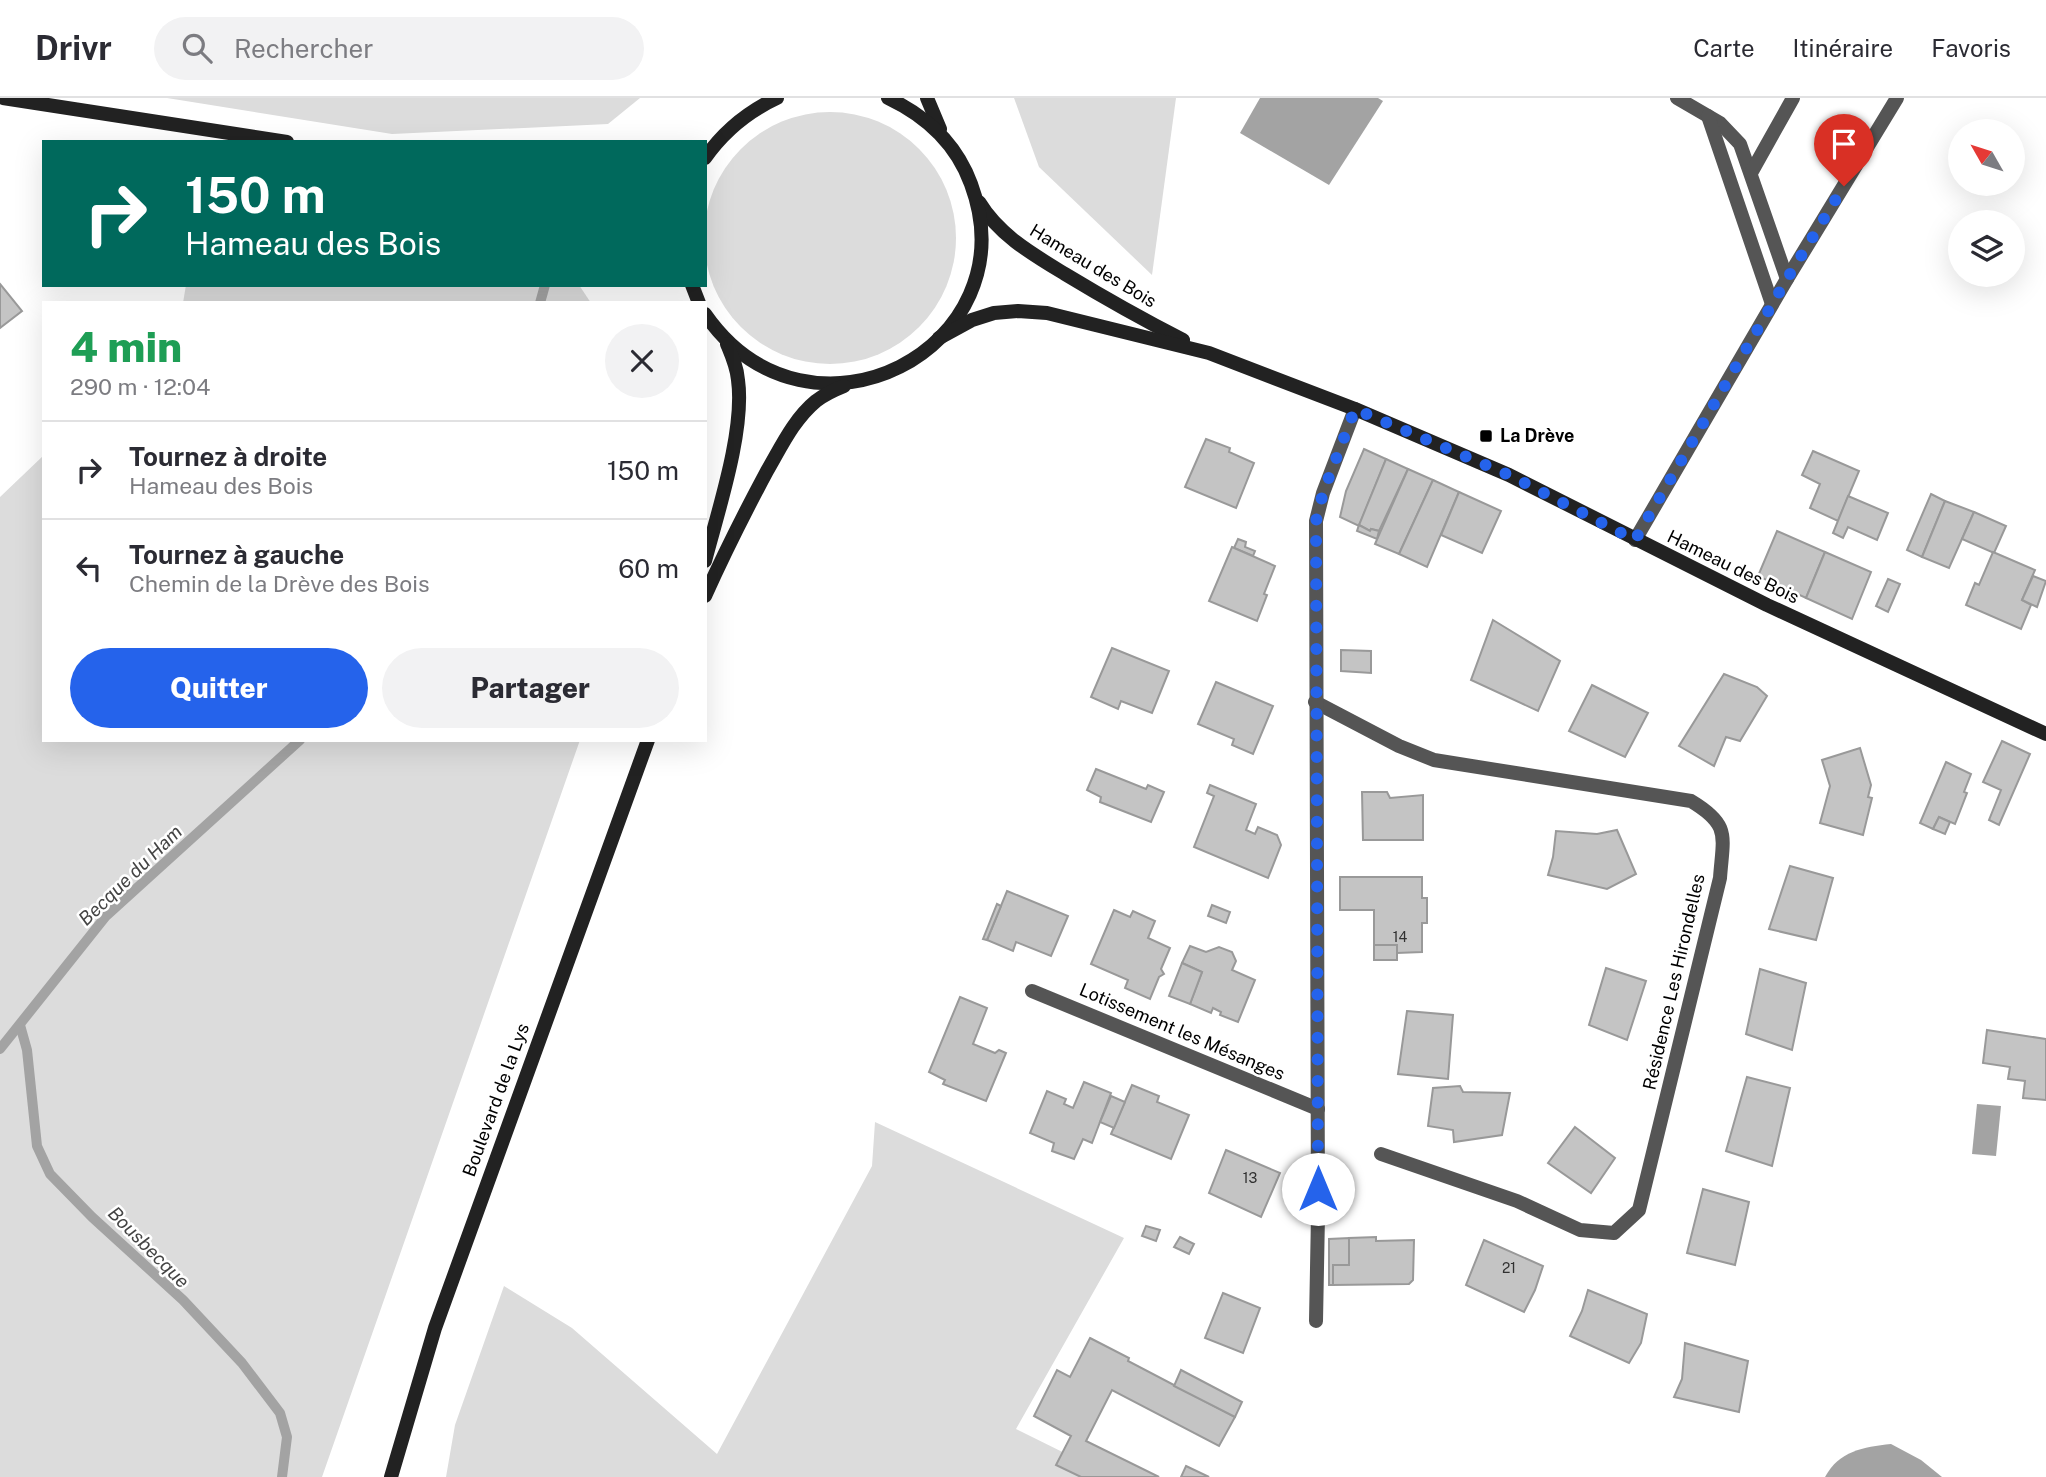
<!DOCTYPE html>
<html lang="fr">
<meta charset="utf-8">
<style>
:root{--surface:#fff;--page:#f2f2f3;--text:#2b2b33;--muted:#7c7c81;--line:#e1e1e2;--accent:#2563eb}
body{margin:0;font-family:"Public Sans",sans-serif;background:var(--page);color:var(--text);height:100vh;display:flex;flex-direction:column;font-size:26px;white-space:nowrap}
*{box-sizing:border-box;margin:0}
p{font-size:23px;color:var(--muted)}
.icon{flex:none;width:38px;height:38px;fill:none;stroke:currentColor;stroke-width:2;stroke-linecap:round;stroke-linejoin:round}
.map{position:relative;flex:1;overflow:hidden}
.drawer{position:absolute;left:42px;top:203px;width:665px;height:441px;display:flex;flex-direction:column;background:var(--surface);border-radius:0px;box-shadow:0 7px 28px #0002}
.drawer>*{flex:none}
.hud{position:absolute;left:42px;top:42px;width:665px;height:147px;border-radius:0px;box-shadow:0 7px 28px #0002;background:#00695c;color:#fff;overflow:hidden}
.needle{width:46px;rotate:309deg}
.fabs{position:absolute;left:1948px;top:21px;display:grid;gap:14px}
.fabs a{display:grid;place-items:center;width:77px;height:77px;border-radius:50%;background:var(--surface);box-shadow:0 7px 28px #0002;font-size:35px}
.pin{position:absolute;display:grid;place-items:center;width:60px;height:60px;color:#fff;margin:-72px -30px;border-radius:50% 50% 50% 0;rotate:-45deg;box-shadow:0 0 7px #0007}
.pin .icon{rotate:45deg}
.me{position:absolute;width:77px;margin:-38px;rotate:0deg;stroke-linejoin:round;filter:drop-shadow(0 0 5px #0008)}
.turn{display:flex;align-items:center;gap:24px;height:147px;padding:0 28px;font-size:32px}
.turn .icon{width:91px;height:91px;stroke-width:2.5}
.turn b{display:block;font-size:49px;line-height:60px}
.round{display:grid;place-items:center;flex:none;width:74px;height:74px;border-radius:37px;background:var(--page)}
.summary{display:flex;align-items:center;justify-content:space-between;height:119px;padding:0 28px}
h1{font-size:42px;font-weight:800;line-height:52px;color:#1e9e55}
.cta{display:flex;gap:14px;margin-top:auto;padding:14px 28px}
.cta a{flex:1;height:80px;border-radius:42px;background:var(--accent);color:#fff;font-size:28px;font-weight:800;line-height:80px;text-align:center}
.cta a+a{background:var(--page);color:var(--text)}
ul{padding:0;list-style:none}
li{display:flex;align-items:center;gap:21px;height:98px;padding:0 28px;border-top:2px solid var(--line)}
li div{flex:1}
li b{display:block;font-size:26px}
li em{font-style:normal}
header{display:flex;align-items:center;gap:42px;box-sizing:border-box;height:98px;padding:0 35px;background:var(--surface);border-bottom:2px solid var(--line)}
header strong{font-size:33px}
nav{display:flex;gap:38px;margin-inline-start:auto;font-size:24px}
.search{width:490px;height:63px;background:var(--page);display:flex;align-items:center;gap:18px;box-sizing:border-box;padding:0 24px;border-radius:38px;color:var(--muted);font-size:26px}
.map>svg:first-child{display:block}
</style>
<header>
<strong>Drivr</strong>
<div class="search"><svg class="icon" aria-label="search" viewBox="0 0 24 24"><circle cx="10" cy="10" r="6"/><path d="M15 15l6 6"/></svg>Rechercher</div>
<nav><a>Carte</a><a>Itinéraire</a><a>Favoris</a></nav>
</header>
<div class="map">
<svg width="2046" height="1379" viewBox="0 0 2046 1379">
<rect width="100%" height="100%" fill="#fff"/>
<g fill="#dcdcdc">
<path d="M167,0H640L608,26L392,36Z"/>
<path d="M1014,0H1176L1152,177L1039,69Z"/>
<circle cx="830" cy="140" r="126"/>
<path d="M186,187H579L591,205H183Z"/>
<path d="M44,357V642H580L322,1379H0V399Z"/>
<path d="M875,1024L1124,1140L1016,1331L1113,1379H446L455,1327L504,1188L572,1230L717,1356L872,1068Z"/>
</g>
<g fill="#a3a3a3">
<path d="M1260,0H1378L1383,3L1329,87L1240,35Z"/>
<path d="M1977,1006L2001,1008L1996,1058L1972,1056Z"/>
<path d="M1891,1346L1921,1362L1942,1379H1825C1839,1353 1863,1349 1891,1346Z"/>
</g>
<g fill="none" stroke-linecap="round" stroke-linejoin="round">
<g stroke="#a3a3a3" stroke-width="10">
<path d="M540,205L545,187"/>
<path d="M20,927L27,952L37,1048L50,1076L92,1119L183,1202L242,1265L280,1315L287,1339L282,1379"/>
<path d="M0,951L106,818L300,642"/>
</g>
</g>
<g fill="#c4c4c4" stroke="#999" stroke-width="2">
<path d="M0,186L22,213L0,230Z"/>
<path d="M1206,341L1230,350L1229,354L1254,365L1236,410L1185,389Z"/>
<path d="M1364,351L1386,361L1359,428L1340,419L1346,393Z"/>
<path d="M1813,353L1859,373L1838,423L1810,410L1820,386L1802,377Z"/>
<path d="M1386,361L1408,371L1379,433L1371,431L1370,433L1359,427Z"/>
<path d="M1408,371L1433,382L1399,456L1375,446Z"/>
<path d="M1433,382L1459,394L1427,469L1399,456Z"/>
<path d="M1459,394L1501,413L1482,455L1441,437Z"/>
<path d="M1931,396L1945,403L1922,459L1907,452Z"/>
<path d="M1848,398L1888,415L1877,442L1848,429L1843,440L1833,435Z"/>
<path d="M1945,403L1974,414L1949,470L1922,459Z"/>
<path d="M1974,414L2006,428L1994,455L1962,441Z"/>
<path d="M1359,427L1370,433L1371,431L1379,433L1377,441L1357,433Z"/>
<path d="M1777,433L1825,454L1806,500L1758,478Z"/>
<path d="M1238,441L1246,444L1245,449L1255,453L1253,458L1234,450Z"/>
<path d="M1232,449L1275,468L1264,496L1267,497L1257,523L1209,503Z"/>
<path d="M1825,454L1871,474L1852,521L1806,500Z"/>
<path d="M1993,454L2035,472L2022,502L2031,507L2021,531L1966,507L1975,485L1979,487Z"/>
<path d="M2033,478L2046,483L2037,509L2022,502Z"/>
<path d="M1888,481L1900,486L1888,514L1876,508Z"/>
<path d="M1493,522L1560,563L1538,613L1471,582Z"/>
<path d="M1112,550L1169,573L1152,615L1121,603L1118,611L1091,599Z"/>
<path d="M1341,552L1371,553V575L1341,573Z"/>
<path d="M1724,576L1757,589L1767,598L1740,643L1726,639L1714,668L1679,648Z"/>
<path d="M1216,584L1273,608L1253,656L1232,647L1234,641L1198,626Z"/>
<path d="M1592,587L1648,615L1625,659L1569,633Z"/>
<path d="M2002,643L2030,656L1999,727L1989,722L2001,692L1983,684Z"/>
<path d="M1860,650L1871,687L1868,699L1872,700L1863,737L1820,725L1830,688L1822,662Z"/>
<path d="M1946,664L1971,676L1964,694L1967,695L1955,726L1939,719L1933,731L1920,725Z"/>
<path d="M1096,671L1146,691L1148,687L1164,694L1151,724L1100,704L1101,699L1087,692Z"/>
<path d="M1210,687L1256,706L1246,732L1255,736L1258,729L1277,737L1281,747L1268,780L1194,749L1214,698L1207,695Z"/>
<path d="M1362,694H1387L1390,700L1423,697V742H1363Z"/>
<path d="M1939,719L1950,724L1945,736L1933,731Z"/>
<path d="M1617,732L1636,776L1607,791L1548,777L1553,759L1556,733L1597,736Z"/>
<path d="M1790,768L1833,780L1816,842L1769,831Z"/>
<path d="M1340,779H1422V800H1427V825H1422V854L1397,855V847H1374V812H1340Z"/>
<path d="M1007,793L1068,818L1051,858L1016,844L1013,853L987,842Z"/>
<path d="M997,806L1001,808L987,842L983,841Z"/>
<path d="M1212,807L1230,814L1226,825L1208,818Z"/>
<path d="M1114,812L1130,819L1133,813L1155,823L1148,840L1170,850L1161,871L1164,876L1159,879L1150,901L1125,890L1128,882L1091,866Z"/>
<rect x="1374" y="847" width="23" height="15"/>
<path d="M1190,848L1206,854L1219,849L1232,854L1236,863L1232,872L1255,882L1238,924L1220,917L1221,914L1213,910L1211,915L1190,906L1202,874L1182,865Z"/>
<path d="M1182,865L1202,874L1190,906L1169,898Z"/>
<path d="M1606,870L1646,883L1627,942L1589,927Z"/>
<path d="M1760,871L1806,885L1792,952L1746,936Z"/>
<path d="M960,899L987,910L973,946L995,955L999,952L1006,955L986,1003L943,986L945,982L929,974Z"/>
<path d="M1407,913L1453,917L1448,981L1398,976Z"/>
<path d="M1987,932L2046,941V1002L2023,1000L2025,983L2008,981L2010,969L1983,965Z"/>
<path d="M1747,979L1790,990L1772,1068L1726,1053Z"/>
<path d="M1084,984L1111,995L1092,1045L1083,1041L1074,1061L1052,1053L1054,1045L1030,1035L1047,993L1066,1001L1064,1006L1073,1010Z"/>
<path d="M1132,987L1159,998L1157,1004L1189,1017L1171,1061L1111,1036Z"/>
<path d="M1460,988L1463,994L1510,995L1502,1037L1454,1044L1453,1032L1428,1028L1433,990Z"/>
<path d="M1111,998L1125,1004L1114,1030L1100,1024Z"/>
<path d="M1575,1029L1615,1060L1591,1095L1548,1065Z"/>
<path d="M1226,1052L1280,1075L1261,1119L1209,1095Z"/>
<path d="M1703,1091L1749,1104L1735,1167L1687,1155Z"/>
<path d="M1146,1128L1160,1132L1156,1143L1142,1138Z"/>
<path d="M1180,1139L1194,1146L1189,1156L1174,1149Z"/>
<path d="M1376,1139V1143L1414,1142L1413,1182L1409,1186L1333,1187V1167H1349V1140Z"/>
<path d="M1349,1140V1167H1333V1187H1329V1141Z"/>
<path d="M1484,1142L1543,1168L1535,1192L1524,1214L1466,1187Z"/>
<path d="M1588,1192L1647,1216L1641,1245L1629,1265L1570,1238L1582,1213Z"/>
<path d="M1223,1195L1260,1210L1243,1255L1205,1240Z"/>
<path d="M1090,1240L1129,1260L1128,1263L1235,1319L1219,1348L1112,1292L1086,1343L1159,1379H1081L1056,1367L1071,1338L1034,1318L1057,1272L1070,1279Z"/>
<path d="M1685,1245L1748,1263L1739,1314L1674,1299L1682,1281Z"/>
<path d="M1181,1272L1242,1304L1235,1319L1174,1288Z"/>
<path d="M1186,1368L1209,1379H1181Z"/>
</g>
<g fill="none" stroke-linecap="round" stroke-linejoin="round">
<g stroke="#555" stroke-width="14">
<path d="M1677,0L1720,25L1740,46L1787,181"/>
<path d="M1708,18L1772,206"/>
<path d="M1751,75L1793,0"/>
</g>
<g stroke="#555" stroke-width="14">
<path d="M1635,442L1787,181L1897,0"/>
<path d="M1315,604L1399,648L1434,662L1691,703C1731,727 1723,738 1720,780L1639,1112L1614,1135L1580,1132L1517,1103L1381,1056"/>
<path d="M1032,893L1318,1011"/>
<path d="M1316,1223L1318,1117L1316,423L1323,395L1355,311"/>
</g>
<g stroke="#222" stroke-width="14">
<path d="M3,0L287,44"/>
<path d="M927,0L940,31"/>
<path d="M705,60C724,33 747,14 777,0"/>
<path d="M979,104C999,137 1032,156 1065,176C1103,199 1142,221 1183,242"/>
<path d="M692,187L699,205"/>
<path d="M705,216C809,366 1032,250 971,86C956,45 926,18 888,0"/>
<path d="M939,240L972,222L994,215L1018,213L1047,215L1209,255L1355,311L1509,377L1767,507L2046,636"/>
<path d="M705,463C718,413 745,332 738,282C737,269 732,258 727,246"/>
<path d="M705,498C724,456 745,414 767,373C781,349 794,321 816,303C825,296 834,292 844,288"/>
<path d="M391,1379L435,1230L648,642"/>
</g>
</g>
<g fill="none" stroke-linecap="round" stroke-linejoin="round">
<path stroke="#2563eb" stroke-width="12" stroke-dasharray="0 21.6" d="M1318,1091L1316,423L1323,395L1355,311L1509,377L1635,442L1787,181L1844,88"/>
</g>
<rect fill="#000" stroke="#fff" stroke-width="2.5" x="1479" y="331" width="14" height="14" rx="3.5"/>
<g text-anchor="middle" stroke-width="5" stroke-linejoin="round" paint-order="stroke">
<g font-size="14" fill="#313131">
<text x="1400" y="844">14</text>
<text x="1250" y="1085">13</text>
<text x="1509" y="1175">21</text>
</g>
<g font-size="18" fill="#000" stroke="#fff">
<text transform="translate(1093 168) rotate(31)" y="6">Hameau des Bois</text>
<text transform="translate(1733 469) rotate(26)" y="6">Hameau des Bois</text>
<text transform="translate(1674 884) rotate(-77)" y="6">Résidence Les Hirondelles</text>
<text transform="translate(1182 934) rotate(23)" y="6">Lotissement les Mésanges</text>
<text transform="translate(496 1002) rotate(-70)" y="6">Boulevard de la Lys</text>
</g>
<g font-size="18" font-weight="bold" fill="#000" stroke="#fff" text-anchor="start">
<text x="1500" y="344">La Drève</text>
</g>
<g font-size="19" font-style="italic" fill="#444" stroke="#fff">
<text transform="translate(130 777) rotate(-44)" y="7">Becque du Ham</text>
<text transform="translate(149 1149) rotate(45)" y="7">Bousbecque</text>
</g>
</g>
</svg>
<div class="fabs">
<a><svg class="needle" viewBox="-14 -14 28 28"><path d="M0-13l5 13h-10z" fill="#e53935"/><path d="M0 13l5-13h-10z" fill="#7c7c81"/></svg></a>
<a><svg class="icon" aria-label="layers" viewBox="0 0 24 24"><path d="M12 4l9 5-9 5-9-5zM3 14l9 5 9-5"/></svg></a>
</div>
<div class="pin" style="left:1844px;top:88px;background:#d93025"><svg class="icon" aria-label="arrive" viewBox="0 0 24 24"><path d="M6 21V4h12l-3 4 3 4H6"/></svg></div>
<svg class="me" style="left:1318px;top:1091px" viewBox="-20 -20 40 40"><circle r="19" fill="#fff"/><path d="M0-13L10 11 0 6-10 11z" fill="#2563eb"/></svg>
<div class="hud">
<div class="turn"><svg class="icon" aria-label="right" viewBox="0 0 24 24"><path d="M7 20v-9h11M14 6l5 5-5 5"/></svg><div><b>150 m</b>Hameau des Bois</div></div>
</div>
<section class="drawer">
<div class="summary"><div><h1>4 min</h1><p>290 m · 12:04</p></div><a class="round"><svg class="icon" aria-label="close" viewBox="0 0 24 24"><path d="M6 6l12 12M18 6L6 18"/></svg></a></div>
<ul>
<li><svg class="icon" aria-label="right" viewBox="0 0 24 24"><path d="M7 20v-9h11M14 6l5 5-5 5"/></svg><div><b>Tournez à droite</b><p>Hameau des Bois</p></div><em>150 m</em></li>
<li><svg class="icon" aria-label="left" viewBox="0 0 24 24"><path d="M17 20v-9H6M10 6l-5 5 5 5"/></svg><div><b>Tournez à gauche</b><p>Chemin de la Drève des Bois</p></div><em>60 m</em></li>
</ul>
<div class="cta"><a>Quitter</a><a>Partager</a></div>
</section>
</div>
